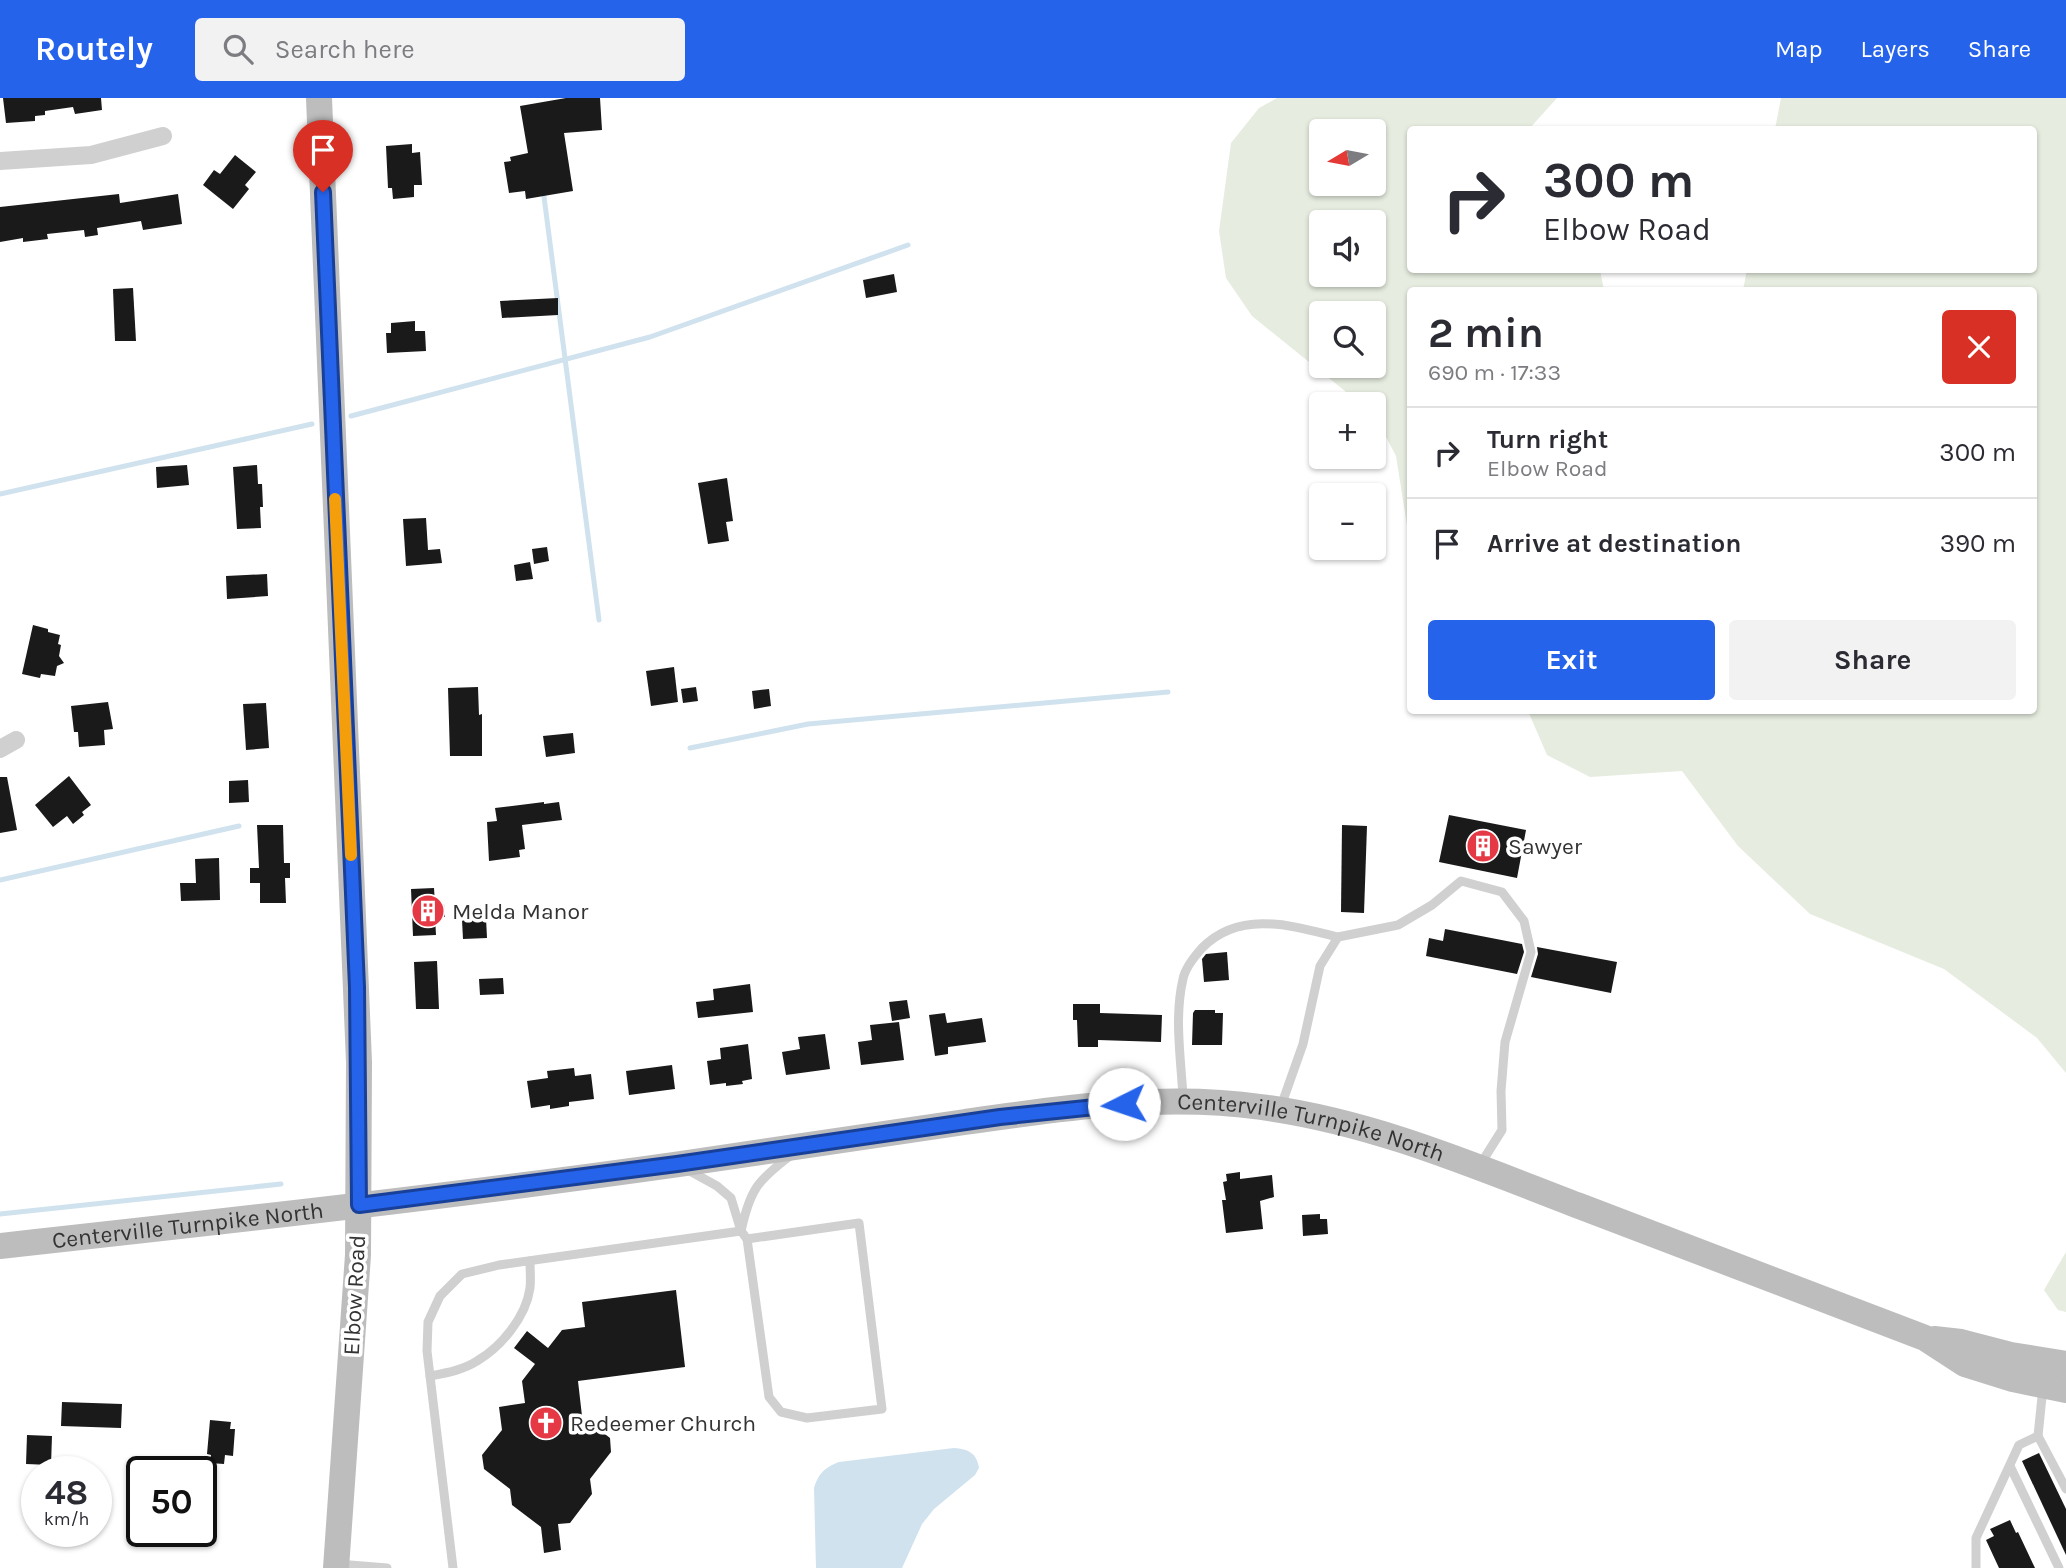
<!DOCTYPE html>
<meta charset="utf-8">
<style>
:root{--surface:#fff;--page:#f2f2f3;--text:#2b2b33;--muted:#7c7c81;--line:#e1e1e2;--accent:#2563eb}
body{margin:0;font-family:Karla,sans-serif;background:var(--page);color:var(--text);height:100vh;display:flex;flex-direction:column;font-size:26px;white-space:nowrap}
*{box-sizing:border-box;margin:0}
p{font-size:23px;color:var(--muted)}
.icon{flex:none;width:38px;height:38px;fill:none;stroke:currentColor;stroke-width:2;stroke-linecap:round;stroke-linejoin:round}
.map{position:relative;flex:1;overflow:hidden}
.details{position:absolute;left:1407px;top:189px;width:630px;height:427px;display:flex;flex-direction:column;background:var(--surface);border-radius:7px;box-shadow:0 2px 5px #0004}
.details>*{flex:none}
.guide{position:absolute;left:1407px;top:28px;width:630px;height:147px;border-radius:7px;box-shadow:0 2px 5px #0004;background:#fff;color:var(--text);overflow:hidden}
.needle{width:46px;rotate:260deg}
.tools{position:absolute;left:1309px;top:21px;display:grid;gap:14px}
.tools a{display:grid;place-items:center;width:77px;height:77px;border-radius:7px;background:var(--surface);box-shadow:0 2px 5px #0004;font-size:35px}
.speed{position:absolute;left:21px;top:1358px;display:flex;gap:14px;font-size:35px;font-weight:700;text-align:center}
.speed>*{display:grid;place-content:center;width:91px;height:91px;border-radius:50%;background:var(--surface);box-shadow:0 2px 5px #0004;line-height:1}
.speed small{font-size:18px;font-weight:400}
.speed .limit{border:4px solid #111;border-radius:10px;background:#fff;color:#111}
.pin{position:absolute;display:grid;place-items:center;width:60px;height:60px;color:#fff;margin:-72px -30px;border-radius:50% 50% 50% 0;rotate:-45deg;box-shadow:0 0 7px #0007}
.pin .icon{rotate:45deg}
.me{position:absolute;width:77px;margin:-38px;rotate:266deg;stroke-linejoin:round;filter:drop-shadow(0 0 5px #0008)}
.turn{display:flex;align-items:center;gap:24px;height:147px;padding:0 21px;font-size:32px}
.turn .icon{width:91px;height:91px;stroke-width:2.5}
.turn b{display:block;font-size:49px;line-height:60px}
.round{display:grid;place-items:center;flex:none;width:74px;height:74px;border-radius:7px;background:var(--page)}
.overview{display:flex;align-items:center;justify-content:space-between;height:119px;padding:0 21px}
h1{font-size:42px;font-weight:700;line-height:52px}
.action{display:flex;gap:14px;margin-top:auto;padding:14px 21px}
.action a{flex:1;height:80px;border-radius:7px;background:var(--accent);color:#fff;font-size:28px;font-weight:700;line-height:80px;text-align:center}
.action a+a{background:var(--page);color:var(--text)}
ul{padding:0;list-style:none}
li{display:flex;align-items:center;gap:21px;height:91px;padding:0 21px;border-top:2px solid var(--line)}
li div{flex:1}
li b{display:block;font-size:26px}
li em{font-style:normal}
header{display:flex;align-items:center;gap:42px;box-sizing:border-box;height:98px;padding:0 35px;background:var(--accent);color:#fff}
header strong{font-size:33px}
nav{display:flex;gap:38px;margin-inline-start:auto;font-size:24px}
.search{width:490px;height:63px;background:var(--page);display:flex;align-items:center;gap:18px;box-sizing:border-box;padding:0 24px;border-radius:7px;color:var(--muted);font-size:26px}
.map>svg:first-child{display:block}
</style>
<header>
<strong>Routely</strong>
<div class="search"><svg class="icon" aria-label="search" viewBox="0 0 24 24"><circle cx="10" cy="10" r="6"/><path d="M15 15l6 6"/></svg>Search here</div>
<nav><a>Map</a><a>Layers</a><a>Share</a></nav>
</header>
<div class="map">
<svg width="2066" height="1470" viewBox="0 0 2066 1470">
<rect width="100%" height="100%" fill="#fff"/>
<g fill="#e6ecdf" fill-rule="evenodd">
<path d="M1277,0H1557L1529,31L1410,32V172H1600L1604,192H1410V446L1396,358L1374,316V306H1361L1252,218L1226,180L1219,133L1231,45L1259,10ZM1321,33H1374V86H1321ZM1321,124H1374V177H1321ZM1321,215H1374V268H1321Z"/>
<path d="M1781,0H2066V975L2037,940L1944,871L1810,816L1738,748L1682,673L1590,679L1547,657L1528,613L2034,612V192H1743L1747,172H2034V32L1775,31Z"/>
<path d="M2066,1154V1214L2058,1212L2044,1192Z"/>
</g>
<path fill="#cfe2ee" d="M954,1350C968,1351 977,1355 979,1370L975,1377L934,1411L922,1426L902,1470H816L814,1390C819,1375 824,1370 839,1364Z"/>
<g fill="none" stroke-linecap="round" stroke-linejoin="round">
<g stroke="#cfe2ee" stroke-width="5">
<path d="M543,91L599,522"/>
<path d="M351,318L650,239L908,147"/>
<path d="M0,396L312,326"/>
<path d="M690,650L808,626L1168,594"/>
<path d="M0,782L239,728"/>
<path d="M0,1116L281,1086"/>
</g>
</g>
<g fill="#1a1a1a">
<path d="M3,0H101L102,12L75,16L73,9L45,13V17L35,18V23L6,25Z"/>
<path d="M566,0H600L602,32L564,35L573,93L526,101L525,93L509,95L504,64L511,63L510,59L528,55L520,8Z"/>
<path d="M412,46V55L420,54L422,87H414V99L393,101L392,90H388L386,48Z"/>
<path d="M235,57L256,74L245,87L249,91L233,111L203,87L214,72L220,76Z"/>
<path d="M119,96L120,105L178,96L182,126L143,132L141,123L97,130L98,137L85,139L84,132L47,136L48,141L23,144V140L0,144V109Z"/>
<path d="M894,176L897,194L866,200L863,182Z"/>
<path d="M133,190L136,243H115L113,191Z"/>
<path d="M558,200V217L502,220L500,203Z"/>
<path d="M415,223V233H425L426,253L387,255L386,235H391V225Z"/>
<path d="M187,367L189,387L157,390L156,369Z"/>
<path d="M257,367L258,386H262L263,409H260L261,430L237,431L233,369Z"/>
<path d="M727,380L733,423L726,424L729,443L708,446L698,385Z"/>
<path d="M426,420L428,452L440,451L442,465L406,468L403,421Z"/>
<path d="M547,449L549,463L534,466L532,451Z"/>
<path d="M530,464L533,481L516,483L514,467Z"/>
<path d="M267,476L268,498L227,501L226,478Z"/>
<path d="M33,527L48,531V534L60,537L58,546L61,547L59,558L64,565L57,568L55,578L41,576L40,580L22,576Z"/>
<path d="M674,569L678,604L651,608L646,573Z"/>
<path d="M478,589L479,617L482,616V658H450L448,590Z"/>
<path d="M696,589L698,603L683,605L681,591Z"/>
<path d="M769,591L771,608L754,611L752,593Z"/>
<path d="M108,604L113,631L104,632L105,647L79,649L78,634H74L71,608Z"/>
<path d="M266,605L269,650L246,652L243,606Z"/>
<path d="M573,635L575,655L546,659L543,638Z"/>
<path d="M69,678L91,707L82,714L84,717L73,726L67,718L53,729L35,707Z"/>
<path d="M0,679H7L17,732L0,735Z"/>
<path d="M248,682L249,704L229,705V683Z"/>
<path d="M544,704V706L559,704L562,722L522,727L525,751L519,752L520,759L489,763L487,724L497,723L495,710Z"/>
<path d="M1449,717L1526,732L1517,780L1439,764Z"/>
<path d="M257,727H283L284,765H290V780H285L286,805H260V785H250V770H259Z"/>
<path d="M1342,727L1367,728L1364,815L1341,814Z"/>
<path d="M219,760L220,802L181,803L180,785H196L195,761Z"/>
<path d="M434,790L435,806H444L445,819H435L436,837L413,838L411,791Z"/>
<path d="M486,820L487,840L463,841L462,822Z"/>
<path d="M1445,831L1522,846L1524,854L1517,876L1426,858L1429,840L1443,843Z"/>
<path d="M1537,849L1617,864L1611,895L1531,879L1538,856Z"/>
<path d="M1227,854L1229,882L1204,884L1202,861L1206,856Z"/>
<path d="M437,863L439,911H416L414,864Z"/>
<path d="M503,880L504,896L480,897L479,881Z"/>
<path d="M750,886L753,914L698,920L696,904L714,902L713,891Z"/>
<path d="M907,902L910,920L892,923L889,904Z"/>
<path d="M1073,906H1100V915L1162,917L1161,944L1098,942V949H1078L1077,922H1073Z"/>
<path d="M1195,912H1215V915H1223L1222,947H1192L1193,915Z"/>
<path d="M945,915L947,925L982,920L986,944L948,949V956L935,958L929,917Z"/>
<path d="M899,924L904,962L861,967L858,944L872,942L870,927Z"/>
<path d="M825,936L830,971L786,977L782,954L800,951L798,939Z"/>
<path d="M748,946L752,981L742,983L743,986L726,988V985L710,987L707,963L721,961L720,950Z"/>
<path d="M672,967L675,991L629,997L626,973Z"/>
<path d="M574,970L575,978L591,976L594,1001L569,1004V1008L550,1011V1007L531,1010L527,983L548,980L547,973Z"/>
<path d="M1240,1074V1081L1272,1077L1274,1099L1260,1103L1263,1131L1226,1135L1222,1102H1226L1223,1084L1227,1083L1226,1076Z"/>
<path d="M1320,1116V1121H1327L1328,1136L1303,1138L1302,1117Z"/>
<path d="M676,1192L685,1269L578,1283L582,1318L610,1340L611,1354L590,1381L592,1396L570,1425L558,1426L561,1452L544,1455L541,1429L512,1407L510,1391L484,1371L482,1357L502,1332L499,1309L525,1305L522,1283L535,1266L514,1250L527,1233L548,1250L562,1232L585,1229L582,1204Z"/>
<path d="M62,1304L122,1306L121,1330L61,1328Z"/>
<path d="M210,1322L231,1324L230,1331H235L233,1358L225,1357L224,1366L210,1365L211,1357L207,1356Z"/>
<path d="M27,1337L52,1338L51,1367L26,1366Z"/>
<path d="M2039,1355L2066,1411V1457L2022,1363Z"/>
<path d="M2010,1422L2016,1435L2018,1434L2035,1470H1999L1986,1442L1994,1438L1990,1431Z"/>
</g>
<g fill="none" stroke-linecap="round" stroke-linejoin="round">
<g stroke="#d0d0d0" stroke-width="9">
<path d="M1183,999C1181,961 1174,919 1183,881C1185,870 1194,859 1202,850C1240,811 1293,828 1338,839"/>
<path d="M1280,1011L1303,946L1320,868L1338,839L1398,827L1432,807L1461,783L1502,794L1524,823L1531,854L1505,944L1501,993L1502,1032L1480,1067"/>
<path d="M688,1072L717,1088L731,1100L741,1133C750,1092 757,1083 790,1058"/>
<path d="M859,1125L882,1311L807,1320L781,1314L769,1299L747,1141Z"/>
<path d="M430,1278C446,1275 463,1272 477,1263C501,1249 526,1219 530,1190C531,1182 530,1172 530,1163"/>
<path d="M2043,1289L2038,1338L2066,1391"/>
<path d="M2010,1368L2059,1470"/>
<path d="M338,1466L387,1470"/>
<path d="M453,1470L427,1253L428,1224L440,1198L462,1176L499,1167L741,1133L747,1141"/>
<path d="M1976,1470V1440L2019,1347L2038,1338"/>
</g>
<g stroke="#d0d0d0" stroke-width="18">
<path d="M0,63L91,57L163,38"/>
<path d="M0,651L16,642"/>
</g>
<g stroke="#bdbdbd" stroke-width="26">
<path d="M319,0L359,964L358,1157L336,1470"/>
<path id="s1" d="M0,1148C227,1123 454,1098 680,1066C775,1052 870,1038 965,1024C1062,1010 1163,995 1261,1009C1374,1024 1477,1069 1582,1109C1697,1152 1811,1196 1925,1240L1965,1266L2013,1281L2066,1292"/>
<path d="M1934,1241L1961,1244L2011,1257L2066,1266"/>
</g>
</g>
<g fill="none" stroke-linecap="round" stroke-linejoin="round">
<defs>
<path id="route" d="M323,94L357,889L359,1107L677,1066L1000,1019L1124,1006"/>
</defs>
<use href="#route" stroke="#184099" stroke-width="18"/>
<use href="#route" stroke="#2563eb" stroke-width="12"/>
<path stroke="#f59e0b" stroke-width="12" d="M335,401L351,757"/>
</g>
<defs>
<symbol id="building-disc" viewBox="-11 -11 22 22"><circle r="9.5" fill="#e63946" stroke="#fff"/><path d="M-4-6H4V6H1V3H-1V6H-4ZM-2.5-4.3h1.7v1.8h-1.7ZM.8-4.3h1.7v1.8H.8ZM-2.5-1h1.7V.8h-1.7ZM.8-1h1.7V.8H.8Z" fill="#fff"/></symbol>
<symbol id="church-disc" viewBox="-11 -11 22 22"><circle r="9.5" fill="#e63946" stroke="#fff"/><path d="M-1.2-6h2.4v3.5h3.3v2.4h-3.3V6h-2.4V-.1h-3.3v-2.4h3.3Z" fill="#fff"/></symbol>
</defs>
<g fill-rule="evenodd">
<use href="#building-disc" x="1464" y="729" width="38" height="38"/>
<use href="#building-disc" x="409" y="794" width="38" height="38"/>
<use href="#church-disc" x="527" y="1306" width="38" height="38"/>
</g>
<g text-anchor="middle" stroke-width="7" stroke-linejoin="round" paint-order="stroke">
<g font-size="23" fill="#333" stroke="#fff" text-anchor="start">
<text x="1508" y="756">Sawyer</text>
<text x="452" y="821">Melda Manor</text>
<text x="570" y="1333">Redeemer Church</text>
</g>
<g font-size="23" fill="#333" stroke="#fff">
<text dy="8" stroke="none"><textPath href="#s1" startOffset="1323">Centerville Turnpike North</textPath></text>
<text dy="8" stroke="none"><textPath href="#s1" startOffset="189">Centerville Turnpike North</textPath></text>
<text transform="translate(354 1197) rotate(-87)" y="8">Elbow Road</text>
</g>
</g>
</svg>
<div class="tools">
<a><svg class="needle" viewBox="-14 -14 28 28"><path d="M0-13l5 13h-10z" fill="#e53935"/><path d="M0 13l5-13h-10z" fill="#7c7c81"/></svg></a>
<a><svg class="icon" aria-label="sound" viewBox="0 0 24 24"><path d="M4 9h4l5-4v14l-5-4H4zM17 9q2 3 0 6"/></svg></a>
<a><svg class="icon" aria-label="search" viewBox="0 0 24 24"><circle cx="10" cy="10" r="6"/><path d="M15 15l6 6"/></svg></a>
<a>+</a>
<a>−</a>
</div>
<div class="speed"><div>48<small>km/h</small></div><div class="limit">50</div></div>
<div class="pin" style="left:323px;top:94px;background:#d93025"><svg class="icon" aria-label="arrive" viewBox="0 0 24 24"><path d="M6 21V4h12l-3 4 3 4H6"/></svg></div>
<svg class="me" style="left:1124px;top:1006px" viewBox="-20 -20 40 40"><circle r="19" fill="#fff"/><path d="M0-13L10 11 0 6-10 11z" fill="#2563eb"/></svg>
<div class="guide">
<div class="turn"><svg class="icon" aria-label="right" viewBox="0 0 24 24"><path d="M7 20v-9h11M14 6l5 5-5 5"/></svg><div><b>300 m</b>Elbow Road</div></div>
</div>
<section class="details">
<div class="overview"><div><h1>2 min</h1><p>690 m · 17:33</p></div><a class="round" style="background:#d93025;color:#fff"><svg class="icon" aria-label="close" viewBox="0 0 24 24"><path d="M6 6l12 12M18 6L6 18"/></svg></a></div>
<ul>
<li><svg class="icon" aria-label="right" viewBox="0 0 24 24"><path d="M7 20v-9h11M14 6l5 5-5 5"/></svg><div><b>Turn right</b><p>Elbow Road</p></div><em>300 m</em></li>
<li><svg class="icon" aria-label="arrive" viewBox="0 0 24 24"><path d="M6 21V4h12l-3 4 3 4H6"/></svg><div><b>Arrive at destination</b></div><em>390 m</em></li>
</ul>
<div class="action"><a>Exit</a><a>Share</a></div>
</section>
</div>
